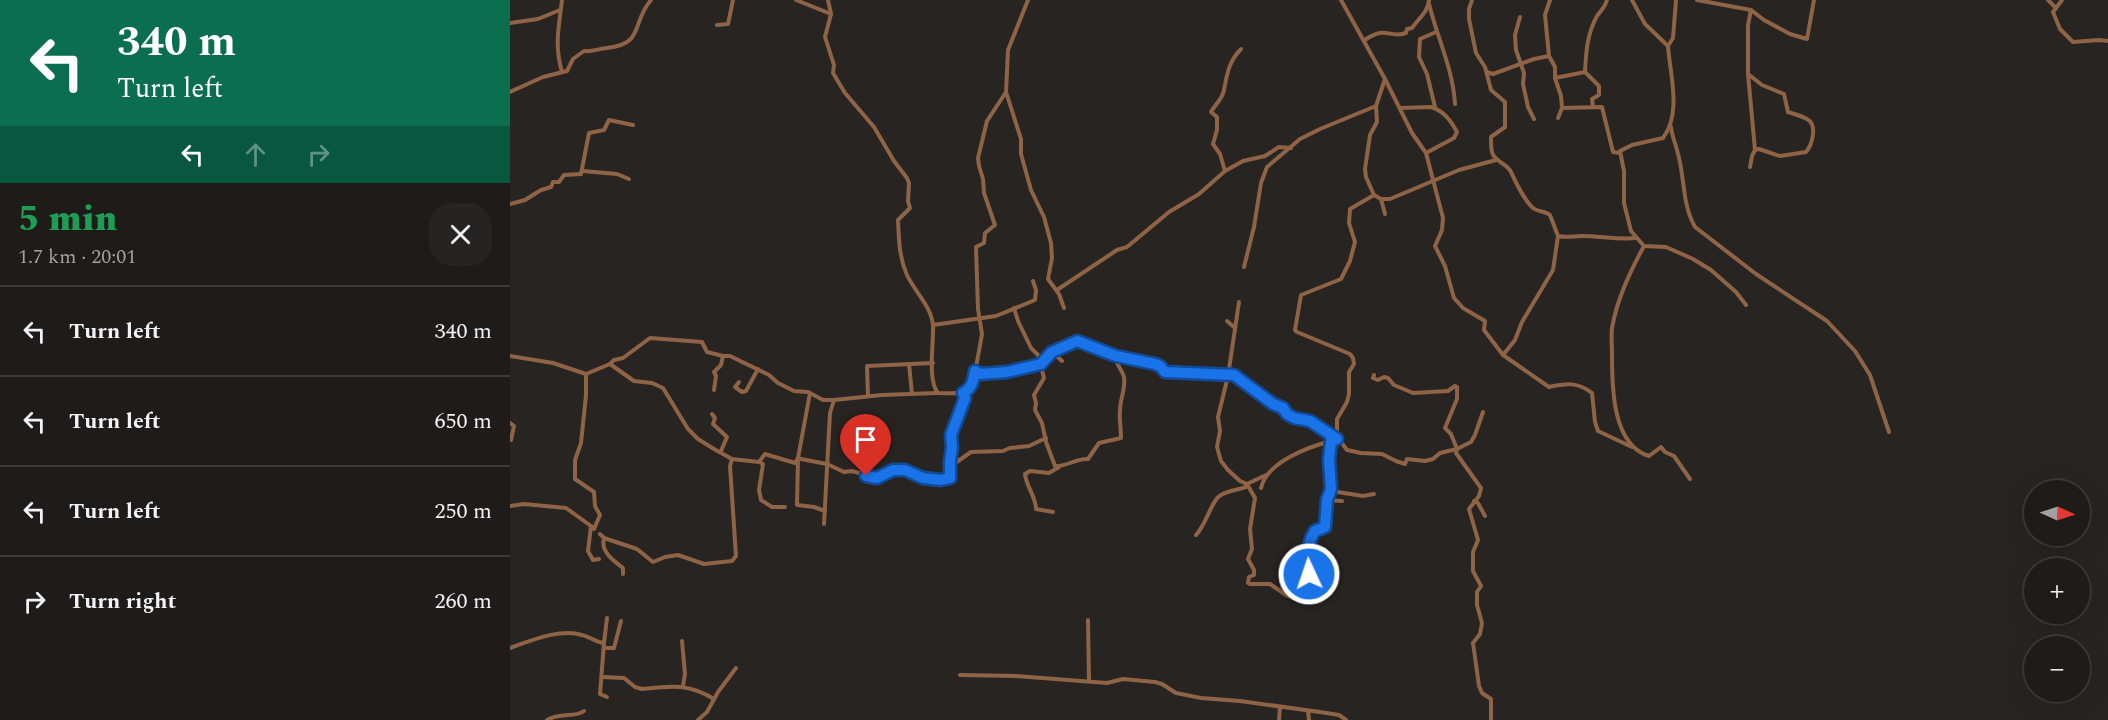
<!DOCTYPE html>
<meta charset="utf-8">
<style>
:root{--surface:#1e1b19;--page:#262422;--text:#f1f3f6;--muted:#a1a1a2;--line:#3c3938}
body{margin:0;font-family:Spectral,serif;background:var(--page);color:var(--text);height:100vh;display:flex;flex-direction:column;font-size:22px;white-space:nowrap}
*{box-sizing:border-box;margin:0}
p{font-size:20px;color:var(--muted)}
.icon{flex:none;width:33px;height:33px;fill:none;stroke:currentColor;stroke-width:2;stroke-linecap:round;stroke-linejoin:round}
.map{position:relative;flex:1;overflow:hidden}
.details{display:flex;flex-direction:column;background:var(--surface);width:510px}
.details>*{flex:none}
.top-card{background:#0b6e4f;color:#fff;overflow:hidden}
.needle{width:39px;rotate:93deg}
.controls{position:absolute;left:1514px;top:480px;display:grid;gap:12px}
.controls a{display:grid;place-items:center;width:66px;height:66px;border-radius:50%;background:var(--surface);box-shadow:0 6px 24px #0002,0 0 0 2px var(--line);font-size:30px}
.pin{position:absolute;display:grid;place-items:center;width:51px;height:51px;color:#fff;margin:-62px -26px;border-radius:50% 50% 50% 0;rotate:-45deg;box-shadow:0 0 6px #0007}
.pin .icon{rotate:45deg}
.me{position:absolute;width:66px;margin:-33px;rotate:357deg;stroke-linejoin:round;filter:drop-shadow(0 0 4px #0008)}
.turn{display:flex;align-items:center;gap:21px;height:126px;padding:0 18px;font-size:27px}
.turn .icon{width:78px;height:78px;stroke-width:2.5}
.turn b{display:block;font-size:42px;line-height:51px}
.lanes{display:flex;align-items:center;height:57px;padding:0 18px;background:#0003;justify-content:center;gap:30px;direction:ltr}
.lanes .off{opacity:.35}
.round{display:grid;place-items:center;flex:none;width:63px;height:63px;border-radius:24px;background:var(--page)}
.overview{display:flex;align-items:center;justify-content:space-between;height:102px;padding:0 18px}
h1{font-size:36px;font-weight:800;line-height:45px;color:#1e9e55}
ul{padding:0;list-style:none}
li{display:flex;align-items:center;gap:18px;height:90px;padding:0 18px;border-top:2px solid var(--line)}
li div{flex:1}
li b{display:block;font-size:22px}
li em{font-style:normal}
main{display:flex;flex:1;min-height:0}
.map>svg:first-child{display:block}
</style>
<main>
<section class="details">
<div class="top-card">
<div class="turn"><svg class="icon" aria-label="left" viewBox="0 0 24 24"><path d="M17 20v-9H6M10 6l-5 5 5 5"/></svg><div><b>340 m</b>Turn left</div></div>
<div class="lanes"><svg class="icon" aria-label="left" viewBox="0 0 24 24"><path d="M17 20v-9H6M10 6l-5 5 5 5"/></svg><svg class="icon off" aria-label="ahead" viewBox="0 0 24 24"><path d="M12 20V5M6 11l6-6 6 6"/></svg><svg class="icon off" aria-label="right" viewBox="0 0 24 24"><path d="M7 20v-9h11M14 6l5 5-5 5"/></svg></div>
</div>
<div class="overview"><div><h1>5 min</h1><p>1.7 km · 20:01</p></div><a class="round"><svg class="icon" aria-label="close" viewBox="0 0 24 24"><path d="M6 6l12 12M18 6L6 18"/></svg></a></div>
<ul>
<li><svg class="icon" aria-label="left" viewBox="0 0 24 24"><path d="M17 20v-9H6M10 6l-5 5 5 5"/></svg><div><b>Turn left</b></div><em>340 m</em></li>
<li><svg class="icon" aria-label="left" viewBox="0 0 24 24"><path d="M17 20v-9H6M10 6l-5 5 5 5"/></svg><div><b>Turn left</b></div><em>650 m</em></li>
<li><svg class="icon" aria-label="left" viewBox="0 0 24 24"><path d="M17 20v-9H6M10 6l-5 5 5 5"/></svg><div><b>Turn left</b></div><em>250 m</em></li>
<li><svg class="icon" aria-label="right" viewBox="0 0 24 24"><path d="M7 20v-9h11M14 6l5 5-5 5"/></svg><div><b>Turn right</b></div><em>260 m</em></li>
</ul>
</section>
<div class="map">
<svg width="1598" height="720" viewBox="0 0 1598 720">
<rect width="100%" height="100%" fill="#282421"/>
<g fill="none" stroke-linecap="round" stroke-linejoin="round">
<g stroke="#8f6346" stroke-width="4">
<path d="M52,0C49,27 44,45 52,72"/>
<path d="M286,0L321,14"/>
<path d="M318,0L321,14L315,37L324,65L323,73L335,93L364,127L384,161L397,178L399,183L398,201L400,208L388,220C389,240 389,257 397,275C405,292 421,306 423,325C424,342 417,380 428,393C441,393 455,396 463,384L472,334L468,309L466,247L474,243L475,233L485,225L474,193L473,179L469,166L468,158L477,121L496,92"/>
<path d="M518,0L498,50L496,92L511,139V154L521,190L534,217L541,243L542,258L538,279L549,294L554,308"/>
<path d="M831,0L875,79L902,133L916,153L933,218L932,230L925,246L935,266L944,298L953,308L975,321L974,330L993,355L1039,387C1056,383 1068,382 1082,393L1085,422L1088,431L1122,447"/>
<path d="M962,0L959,9V19L966,53L975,67L981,90L995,102V127L981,137C981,142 981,148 982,152C984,162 997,163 1001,172C1005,181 1015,201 1023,208C1028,212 1035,211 1040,215L1048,236C1056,238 1064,236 1072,236C1090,236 1108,240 1126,238"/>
<path d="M1040,0L1035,15L1039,56L1045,67V78L1051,96L1052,108L1048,118"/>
<path d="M1122,0L1135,24L1158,46C1160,75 1172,113 1153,138L1122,145L1110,151L1114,171V203L1121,231L1134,246L1156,247L1183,259L1201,270L1226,292L1236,305"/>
<path d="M1187,0L1241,10L1254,20L1280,34L1297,39L1304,0"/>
<path d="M1538,0L1546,8"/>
<path d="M1552,0L1543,12L1550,29L1563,42L1589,40L1598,41"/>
<path d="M919,4C927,37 943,69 945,104"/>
<path d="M1241,10L1238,25V74L1245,150"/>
<path d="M1010,17L1005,35L1006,50L1014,73L1013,84L1018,107L1024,119"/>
<path d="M0,23L28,19L50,10"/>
<path d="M207,25L218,24L223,0"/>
<path d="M855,40C876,25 879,39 896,33L897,29L902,28C909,18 918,12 919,0"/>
<path d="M1158,46L1163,38L1166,0"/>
<path d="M977,72L983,74L1024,59L1039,56"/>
<path d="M1075,72C1076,52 1077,34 1087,16C1091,10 1095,8 1097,0"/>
<path d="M1238,74L1252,85L1274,94L1278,112C1284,114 1292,116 1297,119C1308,125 1302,145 1296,152L1270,156L1249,149L1245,150L1242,156L1240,167"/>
<path d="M1045,78L1075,72L1089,86V95L1082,99L1083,107"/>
<path d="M0,92L33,77L57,71L63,59L74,51C82,52 88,49 97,48C135,44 121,23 141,0"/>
<path d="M925,107L917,74L909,57L910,39L926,32"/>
<path d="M890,108L921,107C934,111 941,121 947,132L944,138L916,153"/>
<path d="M1052,108L1092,107L1103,152L1110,153"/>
<path d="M1161,127C1162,137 1166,144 1168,154C1175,179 1172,204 1185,227L1246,274L1317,321L1345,351L1360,375L1379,432"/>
<path d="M73,171L107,174L119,179"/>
<path d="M715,171L710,154L703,144L707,130V117L701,112C705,105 713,98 714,90C717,74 719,61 731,49"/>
<path d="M864,195L871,199H880L949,170L986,160"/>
<path d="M871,199L875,214"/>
<path d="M0,204L15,200L31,190L41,187L43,182H49L54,175L71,174L79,133L94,130L99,120L123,125"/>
<path d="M1134,246C1120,272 1107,299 1102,328C1101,336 1102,346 1102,355C1102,386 1102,445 1139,456L1151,447L1155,452L1164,456L1180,479"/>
<path d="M734,267L744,227L751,183L757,167L790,139L810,129L866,106"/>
<path d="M547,290L607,250L617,247L659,212L689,194L715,171L733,161L755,156L769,147L781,148"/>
<path d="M729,302L718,376L708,417L710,431L707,447L711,461L718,470L730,481L737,484"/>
<path d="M504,308L508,321L521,348L528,355L534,378L524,395L526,403L525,410L532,423L536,442L545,466C557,467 566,458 578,459L589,443L611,438C611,429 609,419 610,410C610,399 616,388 614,377C612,369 606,365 605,356"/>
<path d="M717,321L725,328"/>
<path d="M423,325L486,316L525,300L526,290L523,281"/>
<path d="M542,352L567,341L605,356L645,364L658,373L666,371L724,375L784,418L800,421L816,430L831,442L837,450L851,453L872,454L886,461L895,464L897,459L915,461L923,459L930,453L947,449L941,434L935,428L947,399V387L945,386L938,391L903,393L884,385L878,378L874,377L868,380L863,378L864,375"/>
<path d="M993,355L1005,340L1012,322L1043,270L1048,236"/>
<path d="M0,356L43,363L76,374L100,364"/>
<path d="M399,364L402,394"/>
<path d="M465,371C477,377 521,371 532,364C536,361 539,356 542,352L552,361"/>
<path d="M76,374V395L71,443L65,460V479L84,492L85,506L90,515L84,529L81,526"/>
<path d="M229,382L225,387L232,392L236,391L248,369"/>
<path d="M204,390L206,376L204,372L211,365L213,356"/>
<path d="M300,393L288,458L287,505L304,507L315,511"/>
<path d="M358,396L357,366L423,363"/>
<path d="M324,400H313L298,392L284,391L268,383L259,375L220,356H213L197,352L192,342L140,338L113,358L104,360L100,364L124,381L142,383L153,388L178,429L188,439L204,449L222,459L249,462L255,454L285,463L288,458L291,459L317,464L334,472L342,471L367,478L383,470H395L413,478L430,480L440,478V462L442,447L441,435L455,398L453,393"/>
<path d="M973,412L965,435L961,442L947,449L946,453L971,488L969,496L959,509L968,540L963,552V571L971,586L967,592V605L972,623L970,634L963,643L969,686L972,693L981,699V720"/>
<path d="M202,414L205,418L203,424L217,437L211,451"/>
<path d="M0,423L4,426L1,440"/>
<path d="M249,462L253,464L249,490L251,500L262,507H275"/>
<path d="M441,466L461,452L493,451L500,448L519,446L536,438"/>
<path d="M756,475L737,484L745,498L740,529L742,549L738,559L744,570V575L739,577L738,583L740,584H760L776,595L787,599L800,589L801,584L797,567L799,559L797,548L805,531L815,527L817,500L821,489L819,460L821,441L827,439V419L837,402L839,394V372L844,364L843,358L840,354L787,332L785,330L791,295L831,279L840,261L845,242L839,223L840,209L864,195L856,177L855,169L860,135L867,122L866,106L875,79"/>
<path d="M751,488C757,462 798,447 821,441"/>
<path d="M821,491L853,496L864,494"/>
<path d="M817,500L832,501"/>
<path d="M964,501L968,503L975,516"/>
<path d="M0,506L14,504L56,508L81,526L78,551L83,560L89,559"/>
<path d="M543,512L526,509C526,497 516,486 515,474L520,471L539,473L549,467"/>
<path d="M314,524L320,413L324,400L372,395L427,393"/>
<path d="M90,534L94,538L127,549L143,562L155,557L168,555L194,564L222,561L226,556L220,466L222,459"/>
<path d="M686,535C696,525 702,499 711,495C719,490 730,490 738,486"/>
<path d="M94,538C90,552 104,561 113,568V574"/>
<path d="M578,620L579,681"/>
<path d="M172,641L175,674L173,686"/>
<path d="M94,643L90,694L97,697"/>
<path d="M0,648C20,641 50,628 72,635C81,637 84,642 94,643L97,618"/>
<path d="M94,648H104L111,621"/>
<path d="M450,675L506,676L597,683L613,679L645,682L652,684L666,693L691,698L730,701L810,712L829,715L836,720"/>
<path d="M92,677L114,678L125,687L132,689C161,686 177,683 204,699"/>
<path d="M798,711L799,720"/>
<path d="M37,720C51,712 65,718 74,711"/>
<path d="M188,720L197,712L208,692L226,668"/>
<path d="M769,720L770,707"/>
</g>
</g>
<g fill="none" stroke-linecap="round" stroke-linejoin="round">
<defs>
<path id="route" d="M356,476L367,478L383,470H395L413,478L430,480L440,478V462L442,447L441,435L455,398L453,393C463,387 463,381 465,371L470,374L497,372L531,364L542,352L567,341L606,356L645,364L650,366L655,372L724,375L763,404L773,408L777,414L784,418L800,421L827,439L821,441L819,460L821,489L817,500L815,527L805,531C797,543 796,562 799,574"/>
</defs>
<use href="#route" stroke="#114b97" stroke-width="15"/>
<use href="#route" stroke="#1a73e8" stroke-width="10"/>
</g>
</svg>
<div class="controls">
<a><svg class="needle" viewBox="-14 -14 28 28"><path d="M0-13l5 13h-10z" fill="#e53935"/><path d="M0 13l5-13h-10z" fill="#a1a1a2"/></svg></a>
<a>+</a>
<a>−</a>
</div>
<div class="pin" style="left:356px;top:476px;background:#d93025"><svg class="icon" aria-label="arrive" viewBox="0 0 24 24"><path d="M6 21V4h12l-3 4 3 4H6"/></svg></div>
<svg class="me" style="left:799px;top:574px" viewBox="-20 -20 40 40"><circle r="17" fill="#1a73e8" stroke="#fff" stroke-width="3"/><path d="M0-11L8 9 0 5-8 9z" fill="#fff"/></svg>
</div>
</main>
